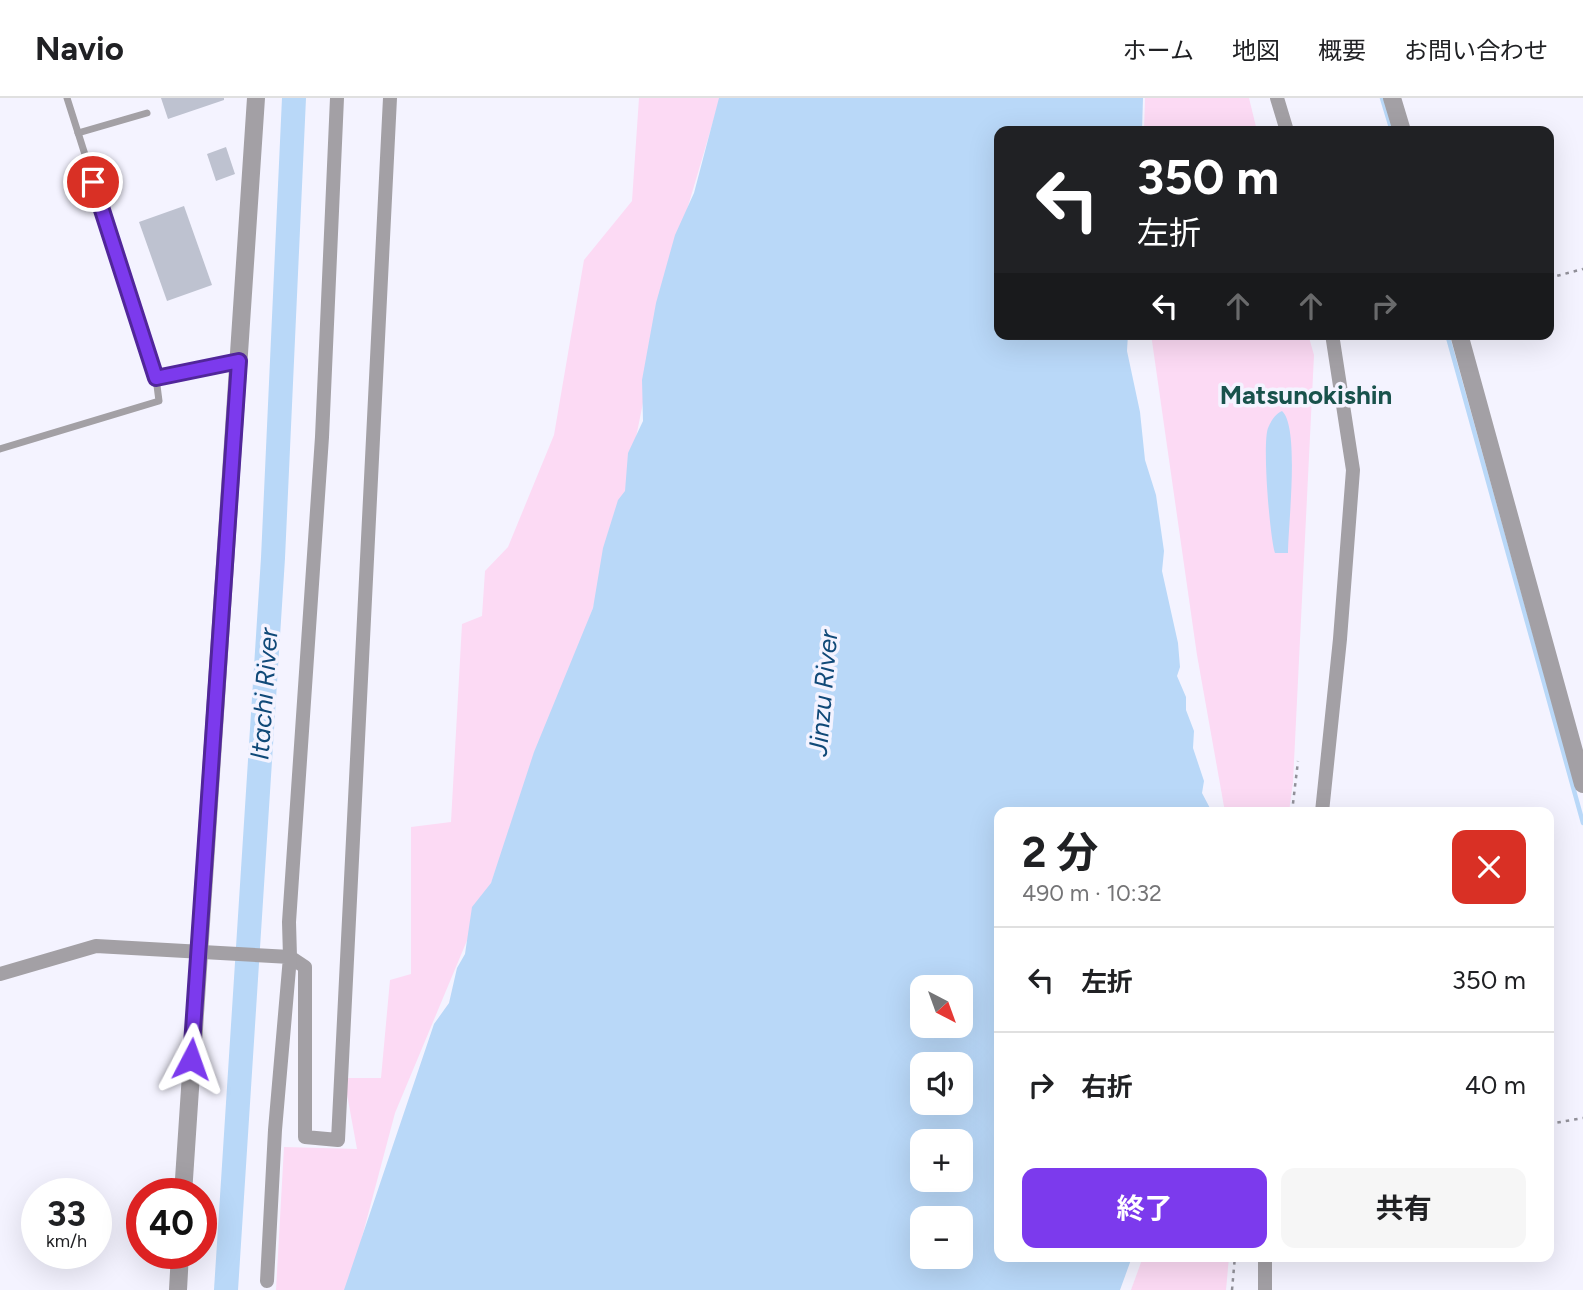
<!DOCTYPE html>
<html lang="ja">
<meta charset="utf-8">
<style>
:root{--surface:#fff;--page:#f6f6f6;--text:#202124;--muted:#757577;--line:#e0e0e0;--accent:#7c3aed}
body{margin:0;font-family:Figtree,"Noto Sans JP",sans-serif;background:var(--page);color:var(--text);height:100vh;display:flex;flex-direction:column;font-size:26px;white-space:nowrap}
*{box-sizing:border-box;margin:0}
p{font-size:23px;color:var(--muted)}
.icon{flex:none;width:38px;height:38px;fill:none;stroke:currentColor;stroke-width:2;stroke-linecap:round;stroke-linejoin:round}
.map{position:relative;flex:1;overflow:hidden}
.sheet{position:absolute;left:994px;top:709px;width:560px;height:455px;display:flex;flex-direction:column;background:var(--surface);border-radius:14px;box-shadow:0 7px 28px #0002}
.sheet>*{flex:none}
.top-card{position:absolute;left:994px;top:28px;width:560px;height:214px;border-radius:14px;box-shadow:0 7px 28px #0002;background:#202124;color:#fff;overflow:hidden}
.needle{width:46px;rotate:139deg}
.controls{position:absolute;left:910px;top:877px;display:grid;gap:14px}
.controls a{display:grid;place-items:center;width:63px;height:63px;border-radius:14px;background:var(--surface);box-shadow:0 7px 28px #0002;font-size:35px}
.speed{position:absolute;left:21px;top:1080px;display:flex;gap:14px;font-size:35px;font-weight:700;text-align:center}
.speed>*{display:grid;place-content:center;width:91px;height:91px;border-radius:50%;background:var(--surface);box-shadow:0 7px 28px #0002;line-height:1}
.speed small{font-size:18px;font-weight:400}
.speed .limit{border:10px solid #d22;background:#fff;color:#111}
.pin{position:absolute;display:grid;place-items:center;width:60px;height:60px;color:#fff;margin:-30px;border:4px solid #fff;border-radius:50%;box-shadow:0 2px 7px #0007}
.me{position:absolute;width:77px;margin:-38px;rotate:4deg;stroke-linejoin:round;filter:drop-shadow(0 0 5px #0008)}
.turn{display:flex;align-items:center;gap:24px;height:147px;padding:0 28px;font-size:32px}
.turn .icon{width:91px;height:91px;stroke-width:2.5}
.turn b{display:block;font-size:49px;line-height:60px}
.lanes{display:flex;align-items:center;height:66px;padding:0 28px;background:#0003;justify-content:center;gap:35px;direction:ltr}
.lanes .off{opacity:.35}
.round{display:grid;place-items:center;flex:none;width:74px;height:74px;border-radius:14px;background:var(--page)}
.head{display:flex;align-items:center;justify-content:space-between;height:119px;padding:0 28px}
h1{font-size:42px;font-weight:700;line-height:52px}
.button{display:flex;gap:14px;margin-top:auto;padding:14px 28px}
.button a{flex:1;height:80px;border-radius:14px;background:var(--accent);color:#fff;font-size:28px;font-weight:700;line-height:80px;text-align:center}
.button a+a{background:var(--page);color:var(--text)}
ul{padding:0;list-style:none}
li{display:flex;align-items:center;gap:21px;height:105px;padding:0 28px;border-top:2px solid var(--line)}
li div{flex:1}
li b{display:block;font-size:26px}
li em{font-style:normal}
header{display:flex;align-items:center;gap:42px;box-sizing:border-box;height:98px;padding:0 35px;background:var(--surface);border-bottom:2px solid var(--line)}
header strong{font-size:33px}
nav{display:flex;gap:38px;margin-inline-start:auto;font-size:24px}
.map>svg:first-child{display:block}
</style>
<header>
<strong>Navio</strong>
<nav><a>ホーム</a><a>地図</a><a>概要</a><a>お問い合わせ</a></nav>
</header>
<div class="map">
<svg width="1583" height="1192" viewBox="0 0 1583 1192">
<rect width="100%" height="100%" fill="#f4f3ff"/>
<g fill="#fcdaf4">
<path d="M639,0H720L671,166L625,394L593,510L491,785L395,1015L348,1192H276L284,1049L357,1051L344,980H381L390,882L411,876V729L451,724L462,526L482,518L485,473L508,449L554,337L584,162L632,103Z"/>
<path d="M1145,0H1249L1257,33H1144Z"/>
<path d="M1151,236H1308L1314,257L1293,684L1289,714H1225L1197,557Z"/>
<path d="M1143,1159H1229L1226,1192H1131Z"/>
</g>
<g fill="#b9d8f8" fill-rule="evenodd">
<path d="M719,0H1143L1142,33H999V236H1128L1127,253L1140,314L1145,362L1156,397L1164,453L1162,473L1178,545L1180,569L1177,578L1186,599V612L1194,633L1193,650L1204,683L1202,695L1212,714H999V1158L1132,1159L1120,1192H344L434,926L449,905L457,870L465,856L472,809L491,785L534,654L593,510L603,450L618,402L625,393L628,355L643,323L642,282L656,205L675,137L694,95ZM922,889H961V928H922ZM922,966H961V1004H922ZM922,1043H961V1082H922ZM922,1120H961V1158H922Z"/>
<path d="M1282,313C1300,329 1288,427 1288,455H1275C1270,441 1262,346 1268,330C1271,323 1275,316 1282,313Z"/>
</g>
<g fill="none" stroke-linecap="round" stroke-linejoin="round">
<g stroke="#b9d8f8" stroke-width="4.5">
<path d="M1382,0L1392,33"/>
<path d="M1447,236L1583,725"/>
</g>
<path stroke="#b9d8f8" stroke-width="24" d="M226,1192L273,460L294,0"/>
</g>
<g fill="#bec2d0">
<path d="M161,0H224V2L168,21Z"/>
<path d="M226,49L235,76L216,83L207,56Z"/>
<path d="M184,108L212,187L167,203L139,124Z"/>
</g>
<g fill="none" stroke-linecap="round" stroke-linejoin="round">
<g stroke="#92919a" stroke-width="2.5" stroke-dasharray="3.5 5" stroke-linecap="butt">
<path d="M1549,180L1583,171"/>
<path d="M1292,714L1298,663"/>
<path d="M1549,1026L1583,1020"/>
<path d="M1232,1192L1235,1158"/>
</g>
<g stroke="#a3a0a5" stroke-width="7">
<path d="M67,0L156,280"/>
<path d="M78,35L147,15"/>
<path d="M0,351L159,303L156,280L237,264"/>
</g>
<g stroke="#a3a0a5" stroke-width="14">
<path d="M337,0L322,339L289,824L290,859L305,869V1039L338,1042L390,0"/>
<path d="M1277,0L1287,33"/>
<path d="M1322,714L1340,541L1353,372L1332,236"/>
<path d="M0,876L96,848L290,859L275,1032L267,1183"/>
<path d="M1265,1192V1158"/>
</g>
<g stroke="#a3a0a5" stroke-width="18">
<path d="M1392,0L1402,33"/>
<path d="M1459,236L1583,686"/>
<path d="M183,1096L256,0"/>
<path d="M178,1192L180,1155"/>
</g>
</g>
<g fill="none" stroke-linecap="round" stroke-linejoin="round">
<defs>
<path id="route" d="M93,84L156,280L239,263L191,961"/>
</defs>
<use href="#route" stroke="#51269a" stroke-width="18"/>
<use href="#route" stroke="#7c3aed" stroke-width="12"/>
</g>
<g text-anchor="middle" stroke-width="7" stroke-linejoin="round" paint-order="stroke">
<g font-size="26" font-weight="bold" fill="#19524c" stroke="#f4f3ff">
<text x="1306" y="306">Matsunokishin</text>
</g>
<g font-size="26" font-style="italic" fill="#104978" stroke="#f4f3ff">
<text transform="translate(823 595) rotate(-85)" y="9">Jinzu River</text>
<text transform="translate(264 596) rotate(-86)" y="9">Itachi River</text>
</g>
</g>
</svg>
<div class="controls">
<a><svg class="needle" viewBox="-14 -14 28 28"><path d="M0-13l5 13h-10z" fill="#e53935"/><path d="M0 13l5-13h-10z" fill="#757577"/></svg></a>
<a><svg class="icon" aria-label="sound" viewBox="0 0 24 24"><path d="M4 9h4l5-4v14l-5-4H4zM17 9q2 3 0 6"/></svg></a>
<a>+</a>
<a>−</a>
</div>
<div class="speed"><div>33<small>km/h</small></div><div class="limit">40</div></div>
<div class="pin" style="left:93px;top:84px;background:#d93025"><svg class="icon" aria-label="arrive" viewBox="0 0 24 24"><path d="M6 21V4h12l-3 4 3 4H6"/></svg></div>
<svg class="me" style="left:191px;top:961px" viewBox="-20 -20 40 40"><path d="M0-17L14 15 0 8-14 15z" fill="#7c3aed" stroke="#fff" stroke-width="4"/></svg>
<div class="top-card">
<div class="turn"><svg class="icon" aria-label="left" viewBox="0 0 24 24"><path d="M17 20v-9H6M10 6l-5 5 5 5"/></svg><div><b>350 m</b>左折</div></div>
<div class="lanes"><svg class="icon" aria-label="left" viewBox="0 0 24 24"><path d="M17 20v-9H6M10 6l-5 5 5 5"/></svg><svg class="icon off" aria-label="ahead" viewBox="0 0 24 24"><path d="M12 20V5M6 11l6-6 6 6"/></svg><svg class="icon off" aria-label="ahead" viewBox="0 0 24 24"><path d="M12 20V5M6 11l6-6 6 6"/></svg><svg class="icon off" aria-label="right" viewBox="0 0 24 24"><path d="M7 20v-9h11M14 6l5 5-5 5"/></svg></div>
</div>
<section class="sheet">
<div class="head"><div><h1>2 分</h1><p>490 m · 10:32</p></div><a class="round" style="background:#d93025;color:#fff"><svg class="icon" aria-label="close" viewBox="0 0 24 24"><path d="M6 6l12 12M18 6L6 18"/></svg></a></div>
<ul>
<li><svg class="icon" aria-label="left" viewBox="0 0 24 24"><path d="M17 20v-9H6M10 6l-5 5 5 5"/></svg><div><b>左折</b></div><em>350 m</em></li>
<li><svg class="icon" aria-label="right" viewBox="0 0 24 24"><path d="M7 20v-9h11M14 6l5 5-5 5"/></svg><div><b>右折</b></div><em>40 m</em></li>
</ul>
<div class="button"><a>終了</a><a>共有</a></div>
</section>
</div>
